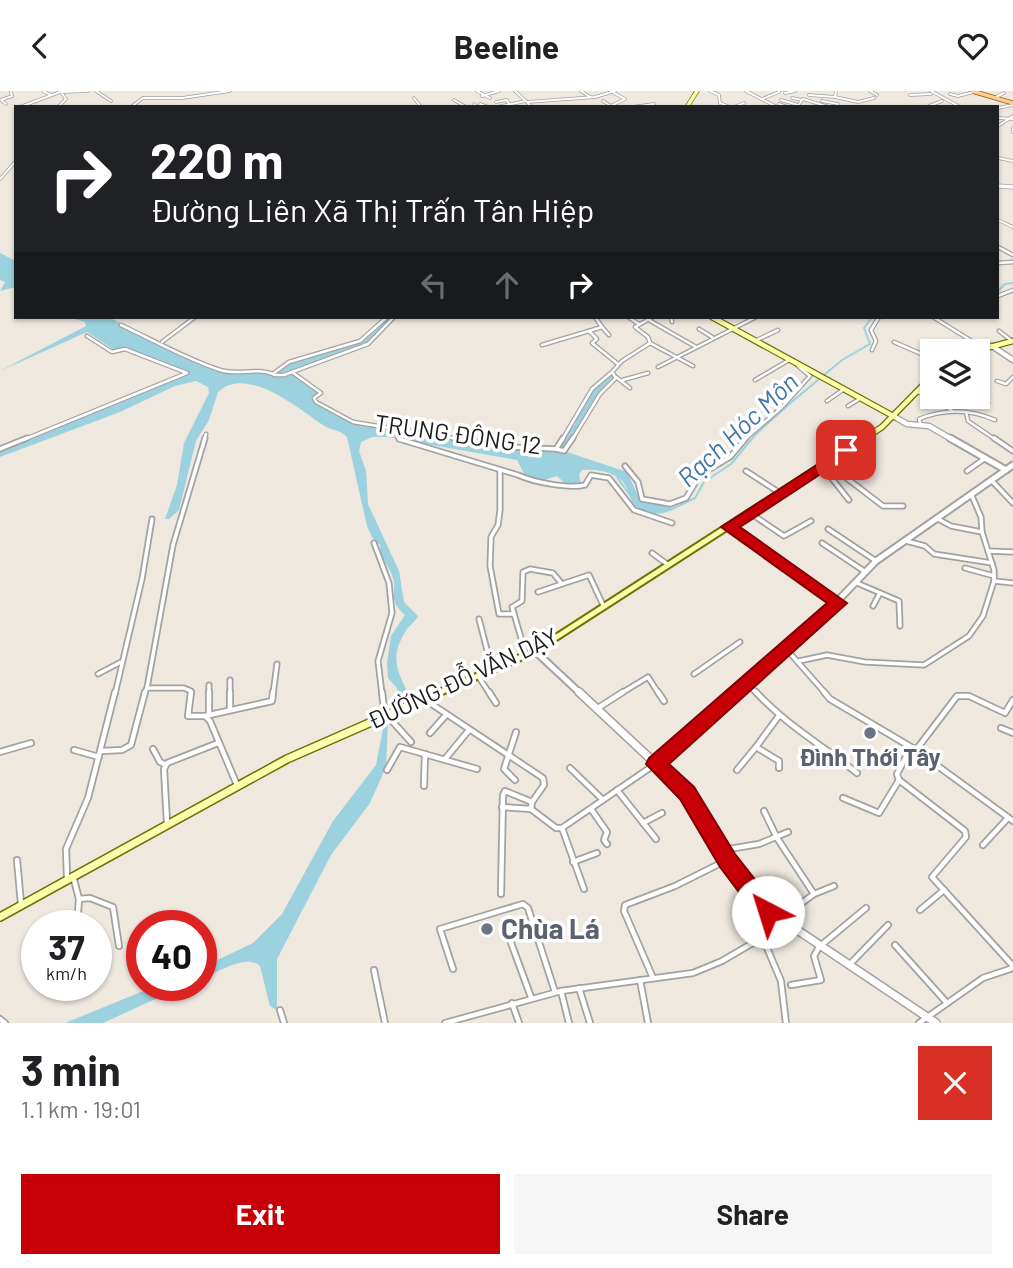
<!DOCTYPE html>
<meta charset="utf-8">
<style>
:root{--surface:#fff;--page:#f6f6f6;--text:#202124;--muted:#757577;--accent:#c60006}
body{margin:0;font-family:Barlow,sans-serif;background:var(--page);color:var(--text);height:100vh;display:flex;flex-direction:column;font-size:26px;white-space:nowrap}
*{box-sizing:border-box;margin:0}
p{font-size:23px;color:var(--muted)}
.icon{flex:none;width:38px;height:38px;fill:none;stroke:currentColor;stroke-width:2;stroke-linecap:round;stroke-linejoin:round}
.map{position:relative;height:932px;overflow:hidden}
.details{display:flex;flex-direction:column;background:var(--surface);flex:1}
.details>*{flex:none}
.hud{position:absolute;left:14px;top:14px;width:985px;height:214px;border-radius:0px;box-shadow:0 2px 5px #0004;background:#202124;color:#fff;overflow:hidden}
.buttons{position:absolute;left:920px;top:248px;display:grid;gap:14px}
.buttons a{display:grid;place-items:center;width:70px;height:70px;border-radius:0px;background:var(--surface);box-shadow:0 2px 5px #0004;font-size:35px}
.speed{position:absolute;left:21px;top:819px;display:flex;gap:14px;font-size:35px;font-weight:700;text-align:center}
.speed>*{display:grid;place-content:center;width:91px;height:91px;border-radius:50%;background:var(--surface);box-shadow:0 2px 5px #0004;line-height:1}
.speed small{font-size:18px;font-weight:400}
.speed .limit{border:10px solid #d22;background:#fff;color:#111}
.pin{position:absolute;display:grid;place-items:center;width:60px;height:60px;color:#fff;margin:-30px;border-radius:14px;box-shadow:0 4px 10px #0006}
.me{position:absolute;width:77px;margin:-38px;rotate:320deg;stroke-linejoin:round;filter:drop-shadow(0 0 5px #0008)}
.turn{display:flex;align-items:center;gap:24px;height:147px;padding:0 21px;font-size:32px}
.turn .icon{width:91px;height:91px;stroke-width:2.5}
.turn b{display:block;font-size:49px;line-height:60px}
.lanes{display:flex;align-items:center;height:66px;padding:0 21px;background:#0003;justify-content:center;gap:35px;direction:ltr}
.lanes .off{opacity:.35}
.round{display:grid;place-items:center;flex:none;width:74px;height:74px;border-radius:0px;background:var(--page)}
.headline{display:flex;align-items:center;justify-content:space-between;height:119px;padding:0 21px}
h1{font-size:42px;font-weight:700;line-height:52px}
.cta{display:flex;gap:14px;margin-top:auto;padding:14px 21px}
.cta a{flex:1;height:80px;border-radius:0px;background:var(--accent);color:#fff;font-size:28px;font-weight:700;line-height:80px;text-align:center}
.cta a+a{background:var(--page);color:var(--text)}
header{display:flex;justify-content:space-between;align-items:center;height:91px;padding:0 21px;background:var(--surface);font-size:32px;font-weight:700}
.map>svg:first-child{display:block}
</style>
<header><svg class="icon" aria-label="back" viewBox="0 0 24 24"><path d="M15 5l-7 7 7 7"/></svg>Beeline<svg class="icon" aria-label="heart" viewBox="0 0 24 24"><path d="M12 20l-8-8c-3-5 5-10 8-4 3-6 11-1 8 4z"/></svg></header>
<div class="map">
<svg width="1013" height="932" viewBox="0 0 1013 932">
<rect width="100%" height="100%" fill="#eee8df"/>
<g fill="#9cd2df">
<path d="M0,162L16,170V196L0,200L5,191L0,189Z"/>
<path d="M69,226H108L218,280C232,283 240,279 253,279C269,278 270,287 292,283L319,302L313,307L314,311L359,333L507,359L567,361L627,381L641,411L674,417C663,426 642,425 633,412C628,404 628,394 620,388C611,380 594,378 582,379L579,383L581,394L569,396L557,385L538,391L525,385L517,369L387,346H372L361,351L359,360L366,380L368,413L399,480L404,511L418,525C415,531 411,533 407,538C392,562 394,573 406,598L388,631L386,676L370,712L331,764L277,868V919L270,915L260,875C246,862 217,882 201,888V877L253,852L282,823L333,730L376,674L385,628L390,617L398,612L397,597L388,587L387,572L391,545L405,524C385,506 399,501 392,484C387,472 380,467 380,454L373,448L367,435L347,346C340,338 331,340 323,334C300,319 247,273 218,301L209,329L196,350L179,419L169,428H165L177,394L184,352L209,302L208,296L196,290L175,295L120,321L0,366V360L188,283L128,258H113L87,241L0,280L86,235L85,231Z"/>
<path d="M388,226H394L363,255L276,284C295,260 333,264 358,252C370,246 379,235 388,226Z"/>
<path d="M612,283L614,285C592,306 584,334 565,357L557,356V351L575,333L577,323L592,298Z"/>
<path d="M158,894H186L103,932H65Z"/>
</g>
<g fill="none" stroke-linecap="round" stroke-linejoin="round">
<g stroke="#9cd2df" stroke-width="2">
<path d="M998,200L1005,193L1013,192"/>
<path d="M617,386L632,407"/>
<path d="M646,413L658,416"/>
<path d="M670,419L695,407L704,391L731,373L755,344L794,309L842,269L870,253L864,237L872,226"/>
</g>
<defs>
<g id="minor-far3">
<path d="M43,0L51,4"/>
<path d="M96,0L111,10"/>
<path d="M477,0L490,7"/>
<path d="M515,0L532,16"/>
<path d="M581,0L590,6"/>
<path d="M710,0L719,4L720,12L730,16"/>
<path d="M746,0L777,16"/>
<path d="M836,0L835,6L858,11L874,7"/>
<path d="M870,0L877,4"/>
<path d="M931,0L960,16"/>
<path d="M785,2L795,0"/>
<path d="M950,3L958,5L974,1"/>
<path d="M809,4L835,6"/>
<path d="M910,4L931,3"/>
<path d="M482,5L499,0"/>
<path d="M996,6L1004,2"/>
<path d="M414,7L421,16"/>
<path d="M792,7L802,9"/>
<path d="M762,8L779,1"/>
<path d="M454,9L466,16"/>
<path d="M781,9L798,14"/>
<path d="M603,10L611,15"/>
<path d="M822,10L838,13"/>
<path d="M496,11L507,9L509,13"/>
<path d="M527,11L595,6L615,0"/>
<path d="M6,13L1,9L12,5L11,1"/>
<path d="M474,13L477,16"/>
<path d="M480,13L488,16"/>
<path d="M779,13L787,16"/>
<path d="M929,15L942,10"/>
<path d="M20,16L60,1"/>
<path d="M58,16L66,8L61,1L88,0"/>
<path d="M131,16L143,7H182L230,0"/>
<path d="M497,16L526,10"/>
<path d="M609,16L625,8L614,2"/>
<path d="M632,16L654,13"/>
<path d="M734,16L744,12"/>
<path d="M797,16L803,8L829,16"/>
<path d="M998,17L1013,14"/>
<path d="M998,27L1013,28"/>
<path d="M998,35L1013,25"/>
<path d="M1013,37V41"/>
<path d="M998,67L1013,70"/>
<path d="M0,88L16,70"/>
<path d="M998,129L1013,136"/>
</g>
<g id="minor-far2">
<path d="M998,156L1013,164"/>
<path d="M998,172L1013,171"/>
<path d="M998,205L1013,199"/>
<path d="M595,226L602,236L589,240L597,248L592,252L618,273"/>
<path d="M628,226L639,233"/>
<path d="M671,226L672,231"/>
<path d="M933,226L983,257"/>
<path d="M647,228L696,256"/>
<path d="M121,234C153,249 186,268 220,279C239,285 255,276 273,283"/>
<path d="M602,236L609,244"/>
<path d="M699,238L712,246"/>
<path d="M999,240L1012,250"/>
<path d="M755,250L778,239"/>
<path d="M162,251L195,226"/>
<path d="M894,251L933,268"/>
<path d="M650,252L648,246L635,236L653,226"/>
<path d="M542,254L589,240"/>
<path d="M872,259L876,250L871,239L879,226"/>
<path d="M658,276L756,226"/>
<path d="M292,281L321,302L314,307L316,311L353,331L465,349"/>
<path d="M274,282L289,271L360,250L387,226"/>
<path d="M274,284H284L368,253L394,226"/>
<path d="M616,286L630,297"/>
<path d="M623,289L648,282"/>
<path d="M755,289L789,269"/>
<path d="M997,290L1006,293L1013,286"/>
<path d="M918,301L940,310L952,320"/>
<path d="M970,306L988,312"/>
<path d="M827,310L844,298"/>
<path d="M848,315L861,307"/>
<path d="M966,321L968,330L996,349"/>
<path d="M920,332L919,328C944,318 970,318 995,329"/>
<path d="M824,341L830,334L863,346"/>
<path d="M399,348L402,349"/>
<path d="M23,349L187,282L125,258L112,261L87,245"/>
<path d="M204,349L206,343"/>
<path d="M562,349L592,298L612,281"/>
<path d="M572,349L600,303L616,287L612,281L622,270L650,252L693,275"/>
<path d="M744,349L782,316L810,285L798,275"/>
</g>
<g id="minor-far1">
<path d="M454,347L510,356L556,358L563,347"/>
<path d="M994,347L1013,360"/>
<path d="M399,348L518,384C533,391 569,398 585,394L591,384L609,387L634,419L672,432"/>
<path d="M0,358L27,347"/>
<path d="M556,358L564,360L573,347"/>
<path d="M827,372L883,415H903"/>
<path d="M625,375L638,391L642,408L670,413L686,407L700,384L730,366L746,347"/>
<path d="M822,375L849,409"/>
<path d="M500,379V419L498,434L491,446L490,475L499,523H514"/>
<path d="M746,380L780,402"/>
<path d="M967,380L984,368"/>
<path d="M993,391L1013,412"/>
<path d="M972,405L981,426L982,441"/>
<path d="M750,422L784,445L811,430"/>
<path d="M729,436L837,511"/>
<path d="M828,438L876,470"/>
<path d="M906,450L925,455L934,463L992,472"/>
<path d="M374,452L389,492L392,522L378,570L382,603"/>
<path d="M822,452L864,480"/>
<path d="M988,460L1013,461"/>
<path d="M652,462L667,473"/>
<path d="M965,477L994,485"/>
<path d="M994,490L1013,492"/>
<path d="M857,492L899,510L900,535"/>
<path d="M538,501L589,484L604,516"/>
<path d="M873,515L880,502"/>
<path d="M479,528L492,578"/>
<path d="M788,560L826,603"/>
<path d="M526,564L512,516L522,510L523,481L530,478L553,482L562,493"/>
<path d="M799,570L827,564L865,571L924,574L969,545L983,525L994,490V479L982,441L951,435L938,428"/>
<path d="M98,583L121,571"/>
<path d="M694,583L740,551"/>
<path d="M478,585L490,603"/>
<path d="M230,589V603"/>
<path d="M209,594V603"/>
<path d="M749,594L757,603"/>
<path d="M115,603L142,488L152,428"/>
<path d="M144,603L147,597"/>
<path d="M191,603V600L184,597H147L173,454L205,347"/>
<path d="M273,603L277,573"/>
<path d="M620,603L648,586L659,603"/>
</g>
<g id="minor">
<path d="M191,601L188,625H205L210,630L237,694"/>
<path d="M209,601V623"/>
<path d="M230,601V619"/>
<path d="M382,601L385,625"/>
<path d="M489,601L496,612"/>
<path d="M658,601L664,610"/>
<path d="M756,601C785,633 823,655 857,682"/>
<path d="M824,601L830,608L916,659L1013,730"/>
<path d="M424,608L543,687L544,694L532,711L531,718L556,737H562L654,674"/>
<path d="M1013,609L1005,622L969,605H957L916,659L909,660L897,683L899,689L965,740L966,746L932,786L1013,875"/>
<path d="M598,617L623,601"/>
<path d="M394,624L393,631L411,651"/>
<path d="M205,625L272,610L273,601"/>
<path d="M778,626L756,656L779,670V677"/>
<path d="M1001,637L1013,642"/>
<path d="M430,642L446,624"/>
<path d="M153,658L160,671L166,674"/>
<path d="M74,659L99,666"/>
<path d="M101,660L122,659L131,654L145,601"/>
<path d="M0,661L31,652"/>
<path d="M445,668L469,639"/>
<path d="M570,677L603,709"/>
<path d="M387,679L400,656L477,678"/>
<path d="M737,679L756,656"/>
<path d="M515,689L504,678L516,641"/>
<path d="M424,695L425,663"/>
<path d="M617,699L656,748"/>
<path d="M843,707L879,722L899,689"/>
<path d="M502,716L531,718"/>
<path d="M591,718L607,741L604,749L607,753"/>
<path d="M764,720L777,747L814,803"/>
<path d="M167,732L164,678L167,672L218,652"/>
<path d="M643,732L662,722"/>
<path d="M562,737L584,798"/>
<path d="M983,754L1008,727"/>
<path d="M723,759L759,753L788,741"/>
<path d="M17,769L21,813"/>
<path d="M573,771L597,762"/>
<path d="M73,785L79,808L77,834"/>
<path d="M67,786L66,758L88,707L115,601"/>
<path d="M501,803L503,704L505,700L532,711"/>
<path d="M79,808L90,807L113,816L119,855"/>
<path d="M757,814L759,838L781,890L786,932"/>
<path d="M920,819L944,799"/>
<path d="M780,828L814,803L834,795"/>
<path d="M510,849L531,906"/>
<path d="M895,854L947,912"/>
<path d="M850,873L888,834"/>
<path d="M453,878L440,838L523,813L528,817L555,901"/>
<path d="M374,879L385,932"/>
<path d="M653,887L624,820L625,814L675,795L727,769"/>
<path d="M640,889L648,932"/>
<path d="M791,894L821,889L814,865L819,856L866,817"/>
<path d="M579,897L590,932"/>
<path d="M561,900L569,932"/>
<path d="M512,912L519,932"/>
<path d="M280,919L284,932"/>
<path d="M0,928L5,932"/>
<path d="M445,932L561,900L693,882L722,870L763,846"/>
<path d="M919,932L983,887L1013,877"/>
</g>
<path id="tertiary-far3" d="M998,95L1013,96"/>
<g id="tertiary-far2">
<path d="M992,255L1013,269"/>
<path d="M895,326L907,333L929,335L953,349"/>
</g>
<g id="tertiary-far1">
<path d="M950,347L1006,379"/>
<path d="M535,560L581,603"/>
<path d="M737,603L799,550L876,470L1013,374"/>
</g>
<g id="tertiary">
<path d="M579,601L687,702L757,812L936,932"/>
<path d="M656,673L739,601"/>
</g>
<path id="secondary-far3" d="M687,16L697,0"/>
<g id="secondary-far2">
<path d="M712,226L895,326"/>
<path d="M971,261L1013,250"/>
<path d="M862,349L882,336L933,284"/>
</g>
<path id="secondary-far1" d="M436,603L535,560L865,347"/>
<path id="secondary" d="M0,826L287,668L440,601"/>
<path id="primary" d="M972,0L1013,12"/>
</defs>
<use href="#minor-far3" stroke="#a2a2a2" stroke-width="3.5"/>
<use href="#minor-far2" stroke="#a2a2a2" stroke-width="5"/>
<use href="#minor-far1" stroke="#a2a2a2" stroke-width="7"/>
<use href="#minor" stroke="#a2a2a2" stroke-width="8"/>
<use href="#tertiary-far3" stroke="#a2a2a2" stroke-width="5"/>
<use href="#tertiary-far2" stroke="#a2a2a2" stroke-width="7"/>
<use href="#tertiary-far1" stroke="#a2a2a2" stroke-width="9"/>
<use href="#tertiary" stroke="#a2a2a2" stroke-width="10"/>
<use href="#secondary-far3" stroke="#6b7400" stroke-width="5"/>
<use href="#secondary-far2" stroke="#6b7400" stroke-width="7"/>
<use href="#secondary-far1" stroke="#6b7400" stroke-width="9"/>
<use href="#secondary" stroke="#6b7400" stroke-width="10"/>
<use href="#primary" stroke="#925d00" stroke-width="5"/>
<use href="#minor-far3" stroke="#fff" stroke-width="2"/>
<use href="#minor-far2" stroke="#fff" stroke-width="2.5"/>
<use href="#minor-far1" stroke="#fff" stroke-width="3.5"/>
<use href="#minor" stroke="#fff" stroke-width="4.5"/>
<use href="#tertiary-far3" stroke="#fff" stroke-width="3.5"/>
<use href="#tertiary-far2" stroke="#fff" stroke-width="4.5"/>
<use href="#tertiary-far1" stroke="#fff" stroke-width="5"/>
<use href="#tertiary" stroke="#fff" stroke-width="7"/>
<use href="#secondary-far3" stroke="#fcfeae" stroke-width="3.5"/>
<use href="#secondary-far2" stroke="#fcfeae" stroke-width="4.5"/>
<use href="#secondary-far1" stroke="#fcfeae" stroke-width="5"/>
<use href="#secondary" stroke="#fcfeae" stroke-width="7"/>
<use href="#primary" stroke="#ffcd93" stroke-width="3.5"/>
</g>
<path fill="#c60006" stroke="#810004" stroke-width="2" d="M846,355L851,356V363L740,436L847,512L669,673L694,696L735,763L775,814L779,821L775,829L768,832L760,829L720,776L680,708L646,673L649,667L827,512L721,436Z"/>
<g fill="#6b7280" stroke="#fff" stroke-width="2.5">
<circle cx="870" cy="642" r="7"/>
<circle cx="487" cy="838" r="7"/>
</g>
<g text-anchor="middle" stroke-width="7" stroke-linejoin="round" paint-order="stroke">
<g font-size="24" fill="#1b1b1b" stroke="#fff">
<text transform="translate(458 344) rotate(8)" y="8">TRUNG ĐÔNG 12</text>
<text transform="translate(463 588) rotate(-25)" y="8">ĐƯỜNG ĐỖ VĂN DẬY</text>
</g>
<g font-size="24" font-weight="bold" fill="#5b616d" stroke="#fff">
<text x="870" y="675">Đình Thới Tây</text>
</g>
<g font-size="26" font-style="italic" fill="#4077a8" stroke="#fff">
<text transform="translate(738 339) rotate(-43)" y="9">Rạch Hóc Môn</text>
</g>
<g font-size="28" font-weight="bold" fill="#5b616d" stroke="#fff" text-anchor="start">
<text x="501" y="848">Chùa Lá</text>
</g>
</g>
</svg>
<div class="buttons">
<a><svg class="icon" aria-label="layers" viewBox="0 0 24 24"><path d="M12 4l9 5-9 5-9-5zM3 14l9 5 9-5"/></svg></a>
</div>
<div class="speed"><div>37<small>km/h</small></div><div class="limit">40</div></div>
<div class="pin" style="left:846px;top:359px;background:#d93025"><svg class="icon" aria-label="arrive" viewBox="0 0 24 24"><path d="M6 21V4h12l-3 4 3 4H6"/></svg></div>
<svg class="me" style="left:768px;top:821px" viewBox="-20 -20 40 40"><circle r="19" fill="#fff"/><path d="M0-13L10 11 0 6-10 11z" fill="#c60006"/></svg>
<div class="hud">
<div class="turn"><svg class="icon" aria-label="right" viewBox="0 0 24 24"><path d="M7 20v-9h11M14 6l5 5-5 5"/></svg><div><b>220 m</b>Đường Liên Xã Thị Trấn Tân Hiệp</div></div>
<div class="lanes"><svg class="icon off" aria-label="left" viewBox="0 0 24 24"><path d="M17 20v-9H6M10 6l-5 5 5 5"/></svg><svg class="icon off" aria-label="ahead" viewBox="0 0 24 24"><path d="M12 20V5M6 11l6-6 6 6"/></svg><svg class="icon" aria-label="right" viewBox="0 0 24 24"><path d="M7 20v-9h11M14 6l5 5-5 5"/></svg></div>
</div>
</div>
<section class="details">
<div class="headline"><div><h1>3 min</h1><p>1.1 km · 19:01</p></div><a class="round" style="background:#d93025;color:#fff"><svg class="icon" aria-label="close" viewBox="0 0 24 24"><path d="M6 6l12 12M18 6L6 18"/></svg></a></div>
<div class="cta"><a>Exit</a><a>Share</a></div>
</section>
